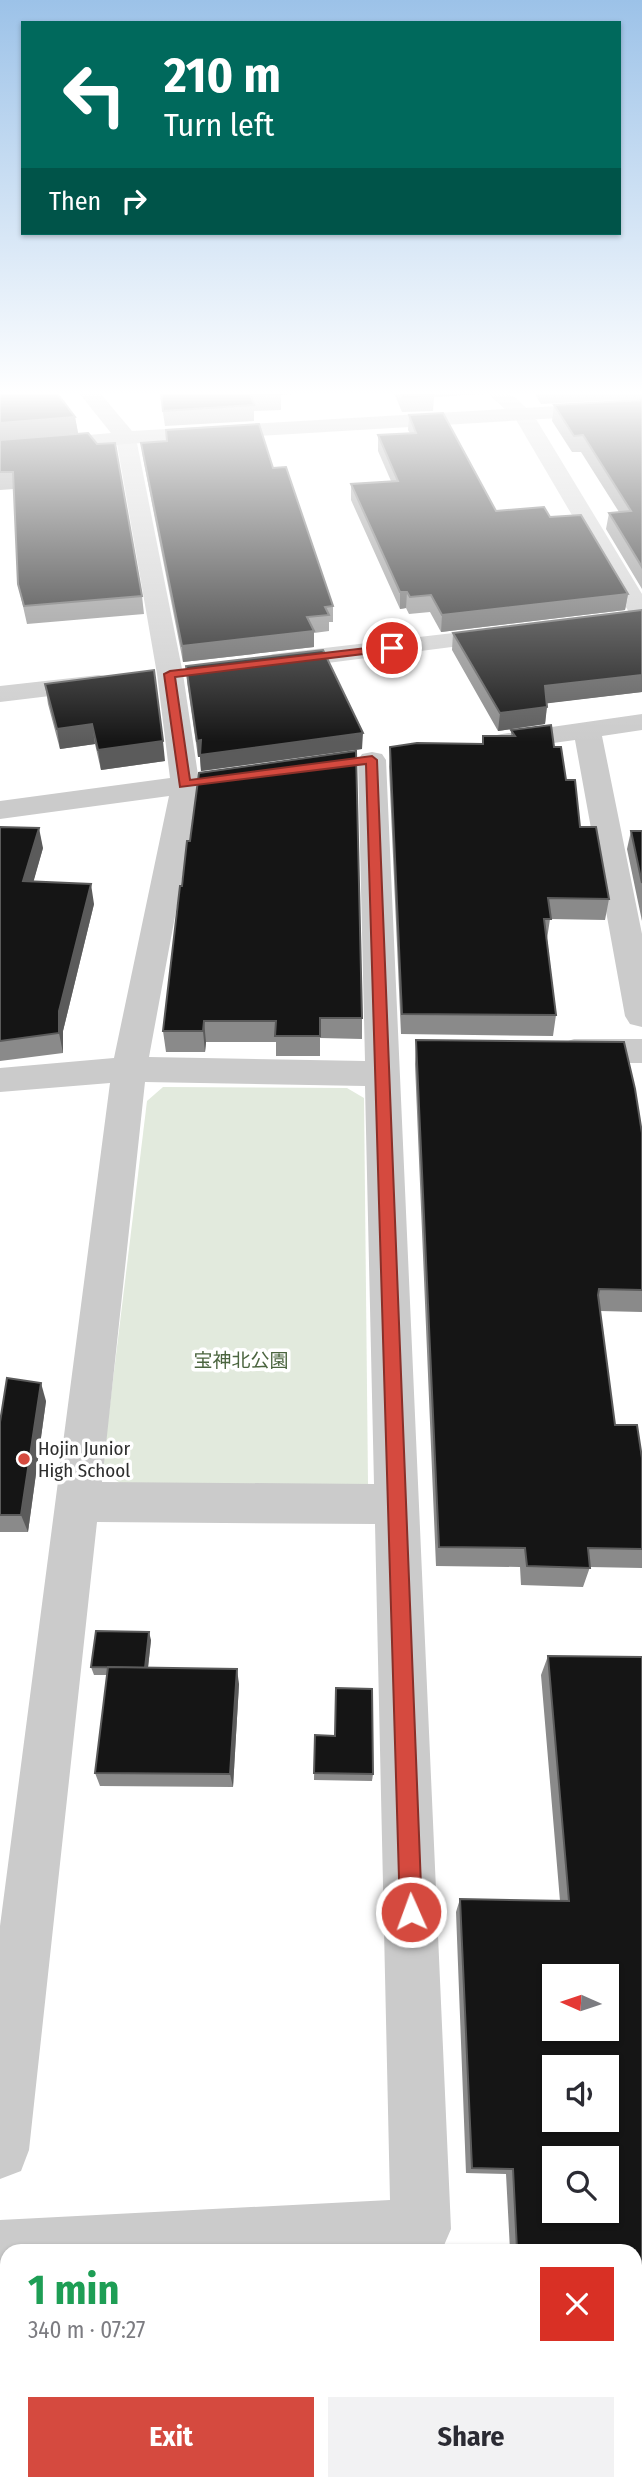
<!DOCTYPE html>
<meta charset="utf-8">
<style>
:root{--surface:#fff;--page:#f2f2f3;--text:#2b2b33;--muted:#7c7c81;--accent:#d54a3f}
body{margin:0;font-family:"Fira Sans Condensed","Noto Sans JP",sans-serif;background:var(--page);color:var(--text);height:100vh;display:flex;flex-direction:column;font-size:26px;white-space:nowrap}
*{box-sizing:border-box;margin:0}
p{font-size:23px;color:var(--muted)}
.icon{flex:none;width:38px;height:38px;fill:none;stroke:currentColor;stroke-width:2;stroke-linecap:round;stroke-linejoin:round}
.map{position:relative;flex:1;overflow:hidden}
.drawer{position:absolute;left:0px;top:2244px;width:642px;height:247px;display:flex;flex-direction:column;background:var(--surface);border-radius:21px 21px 0 0;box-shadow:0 2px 5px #0004}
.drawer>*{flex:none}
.banner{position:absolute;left:21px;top:21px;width:600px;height:214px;border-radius:0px;box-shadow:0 2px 5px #0004;background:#00695c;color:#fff;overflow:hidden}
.needle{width:46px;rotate:273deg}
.tools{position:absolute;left:542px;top:1964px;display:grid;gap:14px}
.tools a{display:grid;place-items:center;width:77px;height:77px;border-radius:0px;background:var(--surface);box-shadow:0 2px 5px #0004;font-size:35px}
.pin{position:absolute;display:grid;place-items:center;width:60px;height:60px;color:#fff;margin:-30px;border:4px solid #fff;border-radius:50%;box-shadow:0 2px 7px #0007}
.me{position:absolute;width:77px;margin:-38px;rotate:358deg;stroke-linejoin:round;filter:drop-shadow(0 0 5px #0008)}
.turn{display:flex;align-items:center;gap:24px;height:147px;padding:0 28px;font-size:32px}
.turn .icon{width:91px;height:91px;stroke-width:2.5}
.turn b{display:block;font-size:49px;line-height:60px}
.then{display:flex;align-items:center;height:66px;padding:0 28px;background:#0003;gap:14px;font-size:26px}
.round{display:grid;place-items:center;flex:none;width:74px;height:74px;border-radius:0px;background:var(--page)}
.summary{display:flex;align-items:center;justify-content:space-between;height:119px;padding:0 28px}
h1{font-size:42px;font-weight:700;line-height:52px;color:#1e9e55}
.primary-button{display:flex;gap:14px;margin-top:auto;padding:14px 28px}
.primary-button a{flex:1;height:80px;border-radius:0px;background:var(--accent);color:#fff;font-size:28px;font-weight:700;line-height:80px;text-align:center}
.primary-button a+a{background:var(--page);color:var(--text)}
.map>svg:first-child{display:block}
</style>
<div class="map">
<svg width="642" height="2490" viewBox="0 0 642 2490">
<rect width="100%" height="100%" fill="#fff"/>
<path fill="#e2eadd" d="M163,1087L347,1088L364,1098L368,1484L358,1493L127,1488L102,1470L147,1101Z"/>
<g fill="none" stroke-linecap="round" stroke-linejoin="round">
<g fill="#cbcbcb" fill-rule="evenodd">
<path d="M487,393H510L533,414L642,594V621L633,619L630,614L515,418Z"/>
<path d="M126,432L133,434L136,438L183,674L198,775L216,776L220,782L216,788L198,792L149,1057L365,1061L358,760L362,754L372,752L382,754L386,760L451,2229L442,2250H7V2280H0V2220L390,2200L375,1524L97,1522L29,2150L21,2171L0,2179V1926L110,1083L0,1092V1068L114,1058L169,796L0,819V801L170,778L157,674L116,438L119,434ZM145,1082L365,1086L374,1484L102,1482Z"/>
<path d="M505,627L514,629L517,634L514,639L273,670L264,667L260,662L264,657L273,654Z"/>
<path d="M99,675L108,677L112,683L108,689L0,702V686Z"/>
<path d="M642,714V730L602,736L642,934V1027L630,1024L625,1016L575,740L502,750L492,748L488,742L492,736L502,734Z"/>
<path d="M574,1039H642V1063H574L562,1059L557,1051L562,1043Z"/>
</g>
<path fill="#b8b8b8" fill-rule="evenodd" d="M79,393H100L132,431L642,401V413L126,444L0,455V443L111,433Z"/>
</g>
<g fill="#8a8a8a" fill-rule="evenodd">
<path d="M0,393L75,417L78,433L142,596L144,614L27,624L18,584L14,489L0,490Z"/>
<path d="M160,393H309L281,395V410L254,411V421L165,426Z"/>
<path d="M394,393H485V394L434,397L433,411L402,412Z"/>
<path d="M534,393H642V399L541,404Z"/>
<path d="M642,400V589L606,529L609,513L619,512L581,452H572L552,421L554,405Z"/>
<path d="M409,415L496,511L550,517L628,594L625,610L441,632L430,612L409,614L406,608L400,609L351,500V484L391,481L378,451V435L410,433L408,430Z"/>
<path d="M166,430L273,468L333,606V622H329V631L314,633V647L183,662L143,458L141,443L167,441Z"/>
<path d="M642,610V692L547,703L545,724L498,731L452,650L453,633Z"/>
<path d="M186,666L362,749L201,771L200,757H198L187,682Z"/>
<path d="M45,684L165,761L101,770L95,744L60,749L48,704Z"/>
<path d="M511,730L554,747L566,780L580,827L609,899L605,920L550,919L547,939L556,1015L553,1036L401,1034L389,767L390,747L482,744L483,736H511Z"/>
<path d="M0,827L43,848L33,882L94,904L63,1031V1053L0,1061Z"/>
<path d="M631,831H642V921L627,849Z"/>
<path d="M180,886L362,1018V1039L320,1038V1056H276V1042H206L205,1052H166L163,1031Z"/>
<path d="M416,1040L642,1133V1312L600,1311L615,1425L642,1458V1568L590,1567L583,1587L521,1585L520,1567L436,1566L415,1064Z"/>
<path d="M46,1401L28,1532H0V1422Z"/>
<path d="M151,1640L148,1668L239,1684L233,1787L100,1786L95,1773L107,1675H94L91,1667Z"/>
<path d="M548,1656L642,1657V2490H1L7,2421V2483H635V2250H510L506,2174L466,2173L456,1912L460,1899L560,1901L541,1675ZM555,1976H607V2028H555ZM555,2067H607V2119H555ZM555,2158H607V2210H555Z"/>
<path d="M315,1735L373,1774L372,1781L314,1780Z"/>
</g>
<g fill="#5b5b5b">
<path d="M75,417L78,433L0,440V423Z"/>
<path d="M400,592H407L406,608L400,609Z"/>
<path d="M628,594L625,610L441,632L442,615Z"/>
<path d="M314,631V647L183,662L182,646Z"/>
<path d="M642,675V692L542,704L545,686Z"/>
<path d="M547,707L545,724L498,731L500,713Z"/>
<path d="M92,724L95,744L60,749L57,729Z"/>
<path d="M363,733L362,749L201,771L200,757H198L197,741Z"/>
<path d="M163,741L165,761L101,770L98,750Z"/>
<path d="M39,828L43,848L28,901L23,881Z"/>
<path d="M91,884L94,904L63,1031V1053L59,1033V1011Z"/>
<path d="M204,1021L206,1042L205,1052L203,1031Z"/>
<path d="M41,1383L46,1401L28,1532L21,1515Z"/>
<path d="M149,1632L151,1640L147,1676L145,1668Z"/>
<path d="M237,1669L239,1684L233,1787L230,1774Z"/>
</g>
<g fill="#151515" stroke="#5b5b5b" stroke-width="2" fill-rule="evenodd">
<path d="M0,393H57L75,417L0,423Z"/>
<path d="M161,393H281V394L251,396L254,405L163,411Z"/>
<path d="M401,393H433L434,395L403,397Z"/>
<path d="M642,400V567L609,513L631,511L583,435L574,436L554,405Z"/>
<path d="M443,413L496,511L544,507L550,517L581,515L628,594L442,615L431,595L410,597L407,592H400L351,484L398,481L378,435L416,433L409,415Z"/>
<path d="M259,424L273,468L286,467L333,606L325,607L329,615L307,617L314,631L182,646L141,443L167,441L166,430Z"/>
<path d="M88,433L97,444L115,443L142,596L24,606L18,584L13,472H0V440Z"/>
<path d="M642,610V675L545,686L547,707L500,713L453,633Z"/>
<path d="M323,650L363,733L200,755L201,740L197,741L186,666Z"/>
<path d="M154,670L163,741L98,750L92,724L57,729L45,684Z"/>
<path d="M551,725L554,747H561L566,780H575L580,827H596L609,899L548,898L551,919H544L556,1015L402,1014L390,747L417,743L483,744V736H515L511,730Z"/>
<path d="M356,751L362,1018H320V1036H275L276,1021H204L203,1031H163L180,886H182L187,841H190L199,773Z"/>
<path d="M0,827L39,828L23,881L91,884L59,1011V1033L0,1041Z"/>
<path d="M631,831H642V883Z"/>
<path d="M416,1040L624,1042L635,1089L642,1133V1290L599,1289L598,1295L615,1425H637L642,1458V1549L588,1548L590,1568L527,1566L525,1548L439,1547Z"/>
<path d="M7,1378L41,1383L21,1515H0V1422Z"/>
<path d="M96,1631L149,1632L145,1668L91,1667Z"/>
<path d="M548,1656L642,1657V2490H1L7,2421V2483H635V2250H517L513,2169L472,2168L460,1899L569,1901ZM555,1976H607V2028H555ZM555,2067H607V2119H555ZM555,2158H607V2210H555Z"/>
<path d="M108,1667L237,1669L230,1774L95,1773Z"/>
<path d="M336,1688L372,1689L373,1774L314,1773L315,1735L335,1736Z"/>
</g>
<linearGradient id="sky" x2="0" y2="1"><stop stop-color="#9cc2e8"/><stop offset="0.53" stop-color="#fff"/><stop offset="1" stop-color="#fff" stop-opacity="0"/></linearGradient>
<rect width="642" height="742" fill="url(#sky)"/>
<path fill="#d54a3f" stroke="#8a3029" stroke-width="2" d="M392,645H396V650L175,677L190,780L372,756L377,760L422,1912L418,1920L411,1923L403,1920L400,1912L366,764L180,787L164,674L170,671Z"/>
<circle fill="#d54a3f" stroke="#fff" stroke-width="2.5" cx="24" cy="1459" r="7"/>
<g text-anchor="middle" stroke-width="7" stroke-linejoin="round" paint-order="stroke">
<g font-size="19" fill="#4b653f" stroke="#fff">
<text x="241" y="1367">宝神北公園</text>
</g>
<g font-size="19" fill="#2e2e2e" stroke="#fff" text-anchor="start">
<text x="38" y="1455">Hojin Junior<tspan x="38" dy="22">High School</tspan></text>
</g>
</g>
</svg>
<div class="tools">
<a><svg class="needle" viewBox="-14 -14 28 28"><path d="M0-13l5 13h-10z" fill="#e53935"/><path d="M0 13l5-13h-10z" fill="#7c7c81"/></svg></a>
<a><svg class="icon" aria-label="sound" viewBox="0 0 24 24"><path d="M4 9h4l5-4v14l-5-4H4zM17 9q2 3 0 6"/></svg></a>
<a><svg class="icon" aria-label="search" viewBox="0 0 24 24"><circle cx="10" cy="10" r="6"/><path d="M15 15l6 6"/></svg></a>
</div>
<div class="pin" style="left:392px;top:648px;background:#d93025"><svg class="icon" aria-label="arrive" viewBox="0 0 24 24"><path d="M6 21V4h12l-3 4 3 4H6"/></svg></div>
<svg class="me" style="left:411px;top:1912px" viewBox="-20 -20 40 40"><circle r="17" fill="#d54a3f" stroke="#fff" stroke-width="3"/><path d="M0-11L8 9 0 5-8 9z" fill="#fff"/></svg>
<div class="banner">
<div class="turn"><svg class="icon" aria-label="left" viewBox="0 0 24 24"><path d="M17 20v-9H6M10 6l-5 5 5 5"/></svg><div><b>210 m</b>Turn left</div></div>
<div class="then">Then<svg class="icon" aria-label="right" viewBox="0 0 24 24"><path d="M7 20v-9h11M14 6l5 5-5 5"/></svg></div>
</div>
<section class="drawer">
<div class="summary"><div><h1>1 min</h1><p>340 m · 07:27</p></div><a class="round" style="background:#d93025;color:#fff"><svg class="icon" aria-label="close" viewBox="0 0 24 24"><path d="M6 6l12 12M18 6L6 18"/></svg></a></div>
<div class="primary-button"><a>Exit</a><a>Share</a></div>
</section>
</div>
